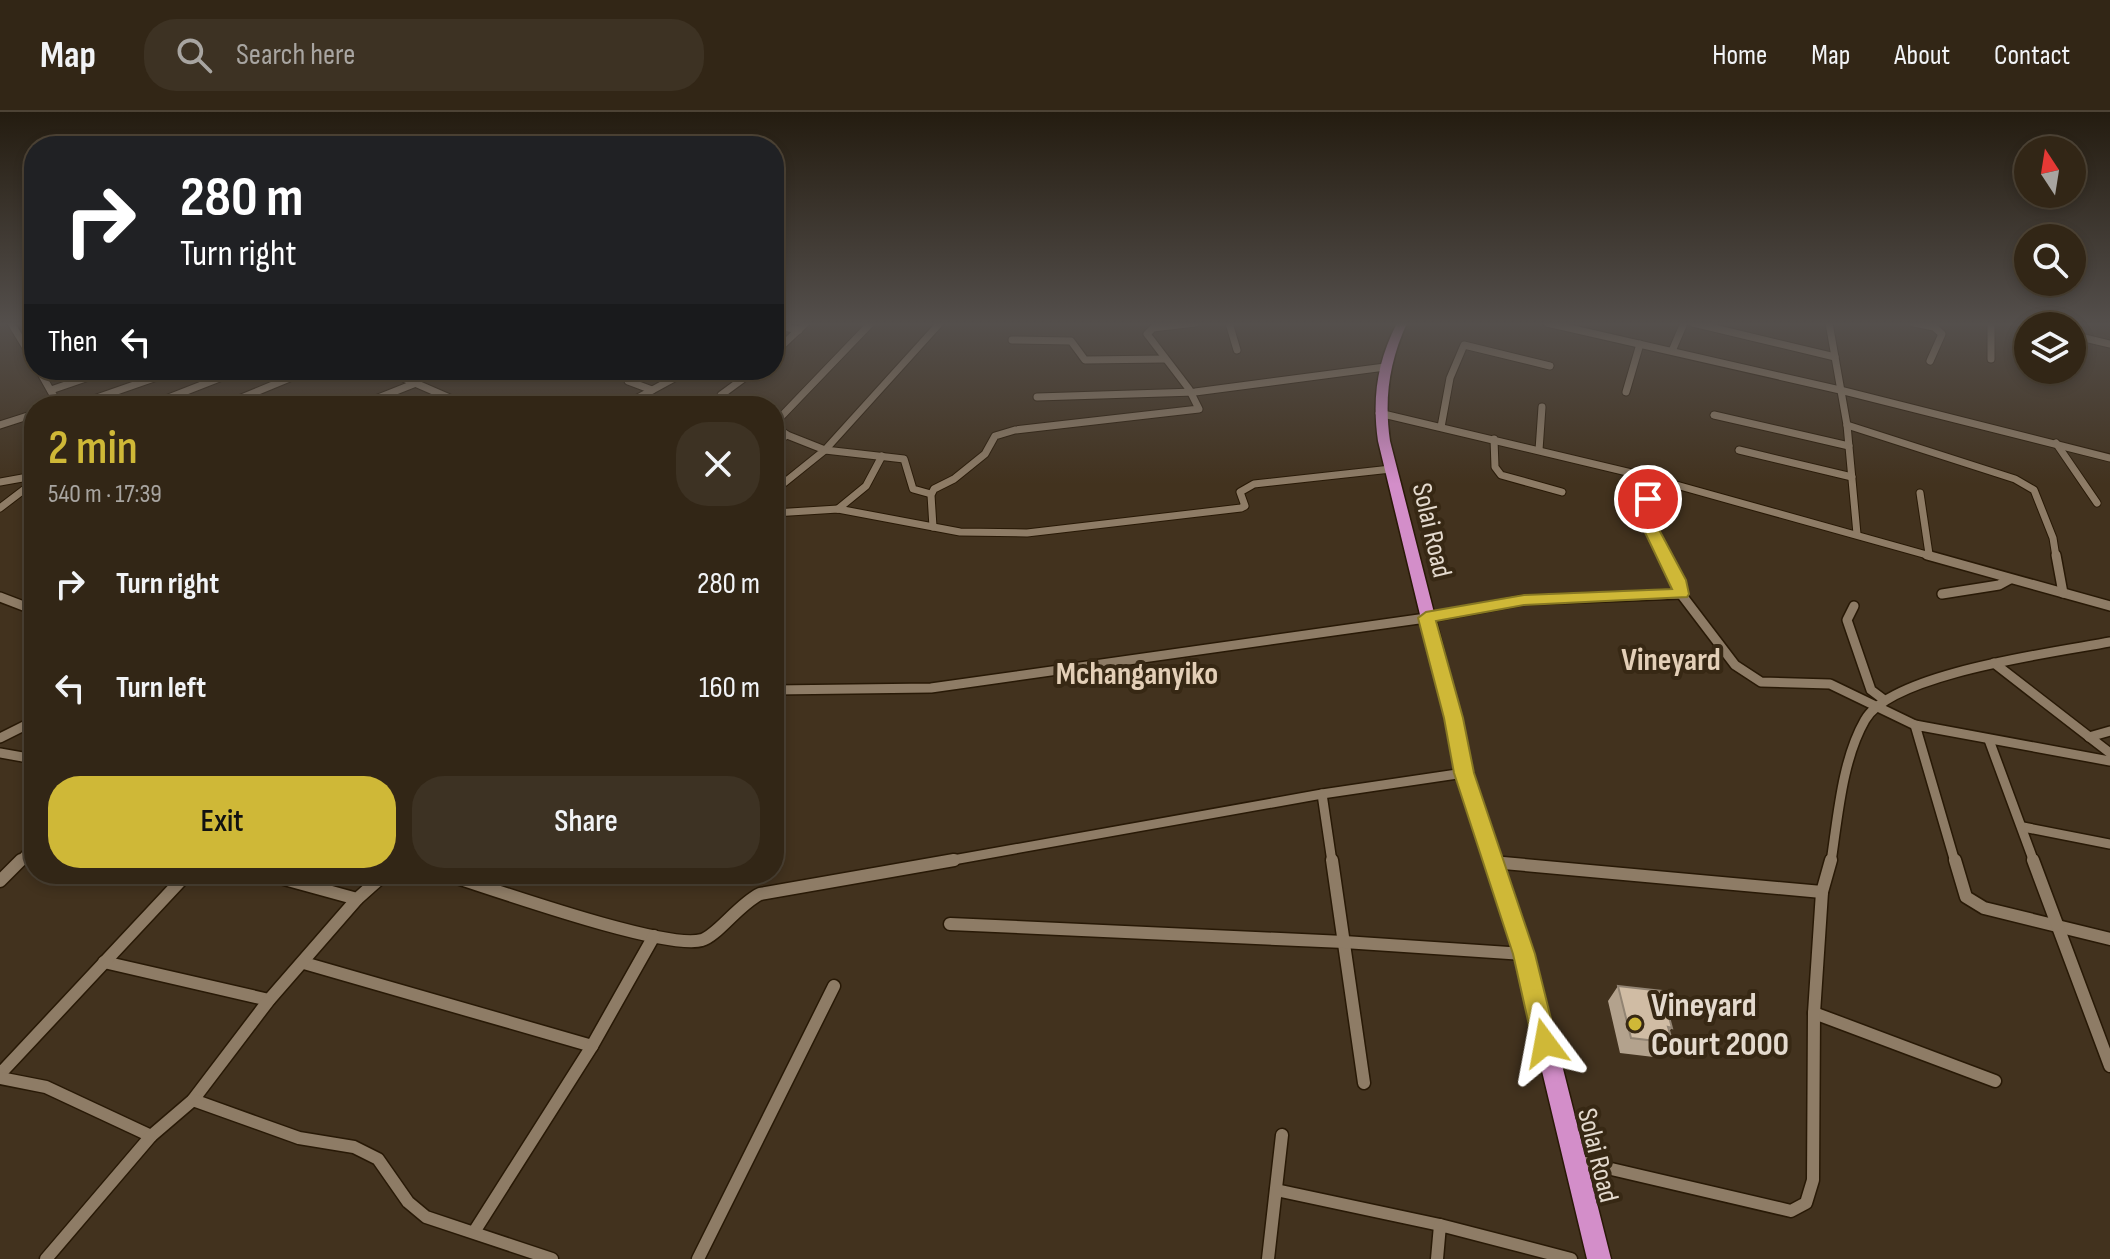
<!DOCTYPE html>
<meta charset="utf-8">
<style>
:root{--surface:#322616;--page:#3d3223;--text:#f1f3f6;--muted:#a8a5a1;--line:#4d4335;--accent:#cfb837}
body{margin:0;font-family:"Sofia Sans Condensed",sans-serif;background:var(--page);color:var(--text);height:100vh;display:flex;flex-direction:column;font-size:30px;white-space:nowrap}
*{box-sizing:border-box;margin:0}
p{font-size:26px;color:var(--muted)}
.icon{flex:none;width:44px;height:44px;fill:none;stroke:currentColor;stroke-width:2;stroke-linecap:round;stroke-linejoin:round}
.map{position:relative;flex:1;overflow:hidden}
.sheet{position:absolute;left:24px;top:284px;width:760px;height:488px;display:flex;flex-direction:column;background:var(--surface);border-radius:32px;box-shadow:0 4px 12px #0003,0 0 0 2px var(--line)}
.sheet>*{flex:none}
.banner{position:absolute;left:24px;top:24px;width:760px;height:244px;border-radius:32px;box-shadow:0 4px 12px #0003,0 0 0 2px var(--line);background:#202124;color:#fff;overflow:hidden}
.needle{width:52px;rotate:348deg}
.fabs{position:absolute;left:2014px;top:24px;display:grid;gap:16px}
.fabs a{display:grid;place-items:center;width:72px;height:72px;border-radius:50%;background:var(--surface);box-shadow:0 4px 12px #0003,0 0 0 2px var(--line);font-size:40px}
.pin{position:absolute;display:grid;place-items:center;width:68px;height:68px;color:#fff;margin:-34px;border:4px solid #fff;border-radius:50%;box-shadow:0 2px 8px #0007}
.me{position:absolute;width:88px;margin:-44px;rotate:347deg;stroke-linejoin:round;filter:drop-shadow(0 0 6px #0008)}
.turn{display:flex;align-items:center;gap:28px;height:168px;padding:0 24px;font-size:36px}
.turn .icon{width:104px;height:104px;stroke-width:2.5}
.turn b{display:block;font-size:56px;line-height:68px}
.then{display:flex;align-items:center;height:76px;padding:0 24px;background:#0003;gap:16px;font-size:30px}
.round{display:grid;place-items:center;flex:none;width:84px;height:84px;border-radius:32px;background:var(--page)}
.head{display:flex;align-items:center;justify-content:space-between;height:136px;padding:0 24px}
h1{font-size:48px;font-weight:600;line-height:60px;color:var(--accent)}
.button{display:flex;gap:16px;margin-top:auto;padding:16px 24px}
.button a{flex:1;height:92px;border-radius:32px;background:var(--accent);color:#111;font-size:32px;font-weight:600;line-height:92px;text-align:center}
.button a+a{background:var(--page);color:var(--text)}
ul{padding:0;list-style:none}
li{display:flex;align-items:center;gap:24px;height:104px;padding:0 24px}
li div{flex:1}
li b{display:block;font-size:30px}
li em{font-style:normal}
header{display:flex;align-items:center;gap:48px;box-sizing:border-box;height:112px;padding:0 40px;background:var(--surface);border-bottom:2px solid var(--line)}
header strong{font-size:38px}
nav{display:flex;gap:44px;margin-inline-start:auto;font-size:28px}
.search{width:560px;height:72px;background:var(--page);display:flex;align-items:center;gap:20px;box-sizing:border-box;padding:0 28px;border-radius:32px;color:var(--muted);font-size:30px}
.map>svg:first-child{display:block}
</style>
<header>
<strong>Map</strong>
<div class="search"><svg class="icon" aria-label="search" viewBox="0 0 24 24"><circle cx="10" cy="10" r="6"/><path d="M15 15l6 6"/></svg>Search here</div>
<nav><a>Home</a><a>Map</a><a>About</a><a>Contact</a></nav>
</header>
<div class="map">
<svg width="2110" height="1147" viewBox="0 0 2110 1147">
<rect width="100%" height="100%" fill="#42321e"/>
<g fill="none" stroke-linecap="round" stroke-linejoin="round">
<defs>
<g id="minor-far2">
<path d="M11,211L34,249"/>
<path d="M1229,211L1237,238"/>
<path d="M1547,211L1840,278L2110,346"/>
<path d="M1693,211L1835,245"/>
<path d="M1829,211L1847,313L1857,422"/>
<path d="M1914,211L1934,215L1942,222L1930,249"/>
<path d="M1991,211V247"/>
<path d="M2019,211L2032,214"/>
<path d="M774,213L799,218"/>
<path d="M2072,223L2110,232"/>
<path d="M1012,228L1071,229L1085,248L1165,247"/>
<path d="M1672,239L1684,211"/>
<path d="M774,241L806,211"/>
<path d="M39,258L57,290L63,293"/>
<path d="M385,258L468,294"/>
<path d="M636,258L628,263V269L652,278"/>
<path d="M724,258L750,263"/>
<path d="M51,278L109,258"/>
<path d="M1626,280L1640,232"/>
<path d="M1037,285L1195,280L1385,255"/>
<path d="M61,294L91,288L177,258"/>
<path d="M148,294L240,258"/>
<path d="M222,294L309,258"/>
<path d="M358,294L416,271"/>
<path d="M623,294L689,258"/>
<path d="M737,294L721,283L755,258"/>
<path d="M1379,301L1644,364L1934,445"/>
<path d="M1714,303L1849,334"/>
<path d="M774,312L871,211"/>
<path d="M0,313L34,302"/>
<path d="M774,313L787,323L825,338L774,379"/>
<path d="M1847,313L2015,367L2034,378L2053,426L2056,445"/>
<path d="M1441,315L1450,266L1464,233L1550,254"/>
<path d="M34,325L28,360V365L34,367"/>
<path d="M1494,327L1495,355L1501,363L1562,380"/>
<path d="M774,331L787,323"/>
<path d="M2056,331L2097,391"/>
<path d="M825,338L940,211"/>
<path d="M825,338L904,347L913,377L931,382"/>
<path d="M1539,338L1542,295"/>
<path d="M1739,338L1852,365"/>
<path d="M1644,364L1650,393L1649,412L1666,445"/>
<path d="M0,370L28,365"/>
<path d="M1920,381L1929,442"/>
<path d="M0,396L34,370"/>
<path d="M838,397L866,374L882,344"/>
<path d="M774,401L838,397L960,420L1027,421L1241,396L1245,394L1240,380L1254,372L1391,357"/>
<path d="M933,415L931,383L934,377L954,367L985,342L995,324L1015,318L1199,297L1189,277L1147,222L1153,216L1195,211"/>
</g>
<g id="minor-far1">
<path d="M1927,443L2110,494"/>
<path d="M2056,443L2063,481"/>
<path d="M1681,482L1735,553L1761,570L1830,572L1915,613"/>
<path d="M1942,482L1999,473L2010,467"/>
<path d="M0,485L34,498"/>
<path d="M1854,494L1847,508L1871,578L1883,587"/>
<path d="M1994,551L2110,641"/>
<path d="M774,578L931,576L1426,506L1524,488L1681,482L1678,468L1665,443"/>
<path d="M2089,625L2110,619"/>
<path d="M0,626L34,609"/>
<path d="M1989,628L2034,750"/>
<path d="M0,641L34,647"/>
<path d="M1322,682L1332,750"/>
<path d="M2023,715L2110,732"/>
<path d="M19,750L34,734"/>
<path d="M942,750L1322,682L1464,661"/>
<path d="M1831,750C1838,704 1842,648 1865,608C1891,561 2057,540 2110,530"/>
<path d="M1955,750L1915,613L2110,649"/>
</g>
<g id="minor">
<path d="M1332,748L1364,971"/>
<path d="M1955,748L1966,785L1984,796L2110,827"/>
<path d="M2033,748L2110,954"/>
<path d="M1492,750L1822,780"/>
<path d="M266,762L357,787L385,762"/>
<path d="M445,762C490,776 666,839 702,828C717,824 739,792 760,782L954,748"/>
<path d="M0,769L21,748"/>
<path d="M950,812L1344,830L1524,842"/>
<path d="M104,850L269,888"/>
<path d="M304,851L592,934"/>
<path d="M1814,901L1995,969"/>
<path d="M0,962L187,762"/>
<path d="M0,966L46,975L151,1024"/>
<path d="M193,988L269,888L357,787"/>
<path d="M1577,1049L1791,1099L1806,1091L1813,1068L1814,901L1822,780L1831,748"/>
<path d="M1276,1078L1440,1113"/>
<path d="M474,1120L592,934L654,824"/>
<path d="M46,1147L151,1024L193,988L299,1026L354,1035L378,1047L408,1090L426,1105L552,1147"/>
<path d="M698,1147L834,874"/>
<path d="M1268,1147L1282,1023"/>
<path d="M1437,1147L1440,1113L1571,1147"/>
</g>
<path id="trunk" d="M1397,211H1407C1389,250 1384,287 1390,329L1461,606L1473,661L1534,842L1611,1147H1587L1514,842L1455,661L1445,606L1378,329C1372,286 1377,250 1397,211Z"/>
</defs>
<use href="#minor-far2" stroke="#281906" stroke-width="9"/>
<use href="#minor-far1" stroke="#281906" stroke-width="12"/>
<use href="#minor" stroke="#281906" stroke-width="15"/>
<use href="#trunk" stroke="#281906" stroke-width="3"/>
<use href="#minor-far2" stroke="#8e7c66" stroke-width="7"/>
<use href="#minor-far1" stroke="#8e7c66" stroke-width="9"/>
<use href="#minor" stroke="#8e7c66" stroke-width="12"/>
<use href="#trunk" fill="#d38ec9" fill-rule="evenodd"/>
</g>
<path fill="#b3a28d" d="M1618,874L1672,916L1669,919L1673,931L1662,946L1620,941L1608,889Z"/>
<path fill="#d0bca4" stroke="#928473" stroke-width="2" d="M1618,874L1662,879L1672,916L1668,915L1673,931L1631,926Z"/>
<linearGradient id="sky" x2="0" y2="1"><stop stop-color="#241c10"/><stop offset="0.57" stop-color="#544f4c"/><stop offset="1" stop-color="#544f4c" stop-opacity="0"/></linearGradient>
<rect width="2110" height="372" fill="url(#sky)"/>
<path fill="#cfb837" stroke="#877824" stroke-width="2" d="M1648,382L1656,387V412L1686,468L1689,482L1687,485L1524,493L1436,509L1463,606L1474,661L1535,842L1557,931L1553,938L1545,942L1537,938L1533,931L1513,842L1454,661L1444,606L1418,506L1426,500L1524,483L1672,477L1641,412V387Z"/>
<circle fill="#cfb837" stroke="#372814" stroke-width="3" cx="1635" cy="912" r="8"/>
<g text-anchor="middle" stroke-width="8" stroke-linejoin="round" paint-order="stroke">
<g font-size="28" fill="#e4dace" stroke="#372814">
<text transform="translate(1433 418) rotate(77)" y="10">Solai Road</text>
<text transform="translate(1599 1043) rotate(76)" y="10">Solai Road</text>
</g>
<g font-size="32" font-weight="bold" fill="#e3cfb7" stroke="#372814">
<text x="1671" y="558">Vineyard</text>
<text x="1137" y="572">Mchanganyiko</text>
</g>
<g font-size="34" font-weight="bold" fill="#e4dace" stroke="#372814" text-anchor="start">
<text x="1651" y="904">Vineyard<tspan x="1651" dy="39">Court 2000</tspan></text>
</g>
</g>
</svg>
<div class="fabs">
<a><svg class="needle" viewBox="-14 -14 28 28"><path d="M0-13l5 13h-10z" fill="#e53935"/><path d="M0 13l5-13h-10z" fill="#a8a5a1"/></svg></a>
<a><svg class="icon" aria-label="search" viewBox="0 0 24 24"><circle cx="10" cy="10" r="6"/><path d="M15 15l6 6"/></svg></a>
<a><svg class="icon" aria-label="layers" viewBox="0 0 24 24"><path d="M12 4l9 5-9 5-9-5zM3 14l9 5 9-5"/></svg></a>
</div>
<div class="pin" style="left:1648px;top:387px;background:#d93025"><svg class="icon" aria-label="arrive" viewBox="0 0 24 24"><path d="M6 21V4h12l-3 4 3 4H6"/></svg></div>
<svg class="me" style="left:1545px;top:931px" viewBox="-20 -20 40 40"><path d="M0-17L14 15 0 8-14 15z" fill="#cfb837" stroke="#fff" stroke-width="4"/></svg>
<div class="banner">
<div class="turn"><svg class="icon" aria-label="right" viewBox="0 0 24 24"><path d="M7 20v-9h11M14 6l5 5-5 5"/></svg><div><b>280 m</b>Turn right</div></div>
<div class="then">Then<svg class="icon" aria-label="left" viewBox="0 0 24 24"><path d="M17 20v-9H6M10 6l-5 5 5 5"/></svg></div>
</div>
<section class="sheet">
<div class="head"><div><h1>2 min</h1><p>540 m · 17:39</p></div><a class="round"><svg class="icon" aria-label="close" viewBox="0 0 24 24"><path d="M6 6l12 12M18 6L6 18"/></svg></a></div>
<ul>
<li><svg class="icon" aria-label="right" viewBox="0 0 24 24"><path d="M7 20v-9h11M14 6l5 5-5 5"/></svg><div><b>Turn right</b></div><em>280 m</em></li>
<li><svg class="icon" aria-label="left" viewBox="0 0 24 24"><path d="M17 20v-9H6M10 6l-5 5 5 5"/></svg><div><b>Turn left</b></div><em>160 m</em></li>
</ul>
<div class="button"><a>Exit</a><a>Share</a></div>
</section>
</div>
